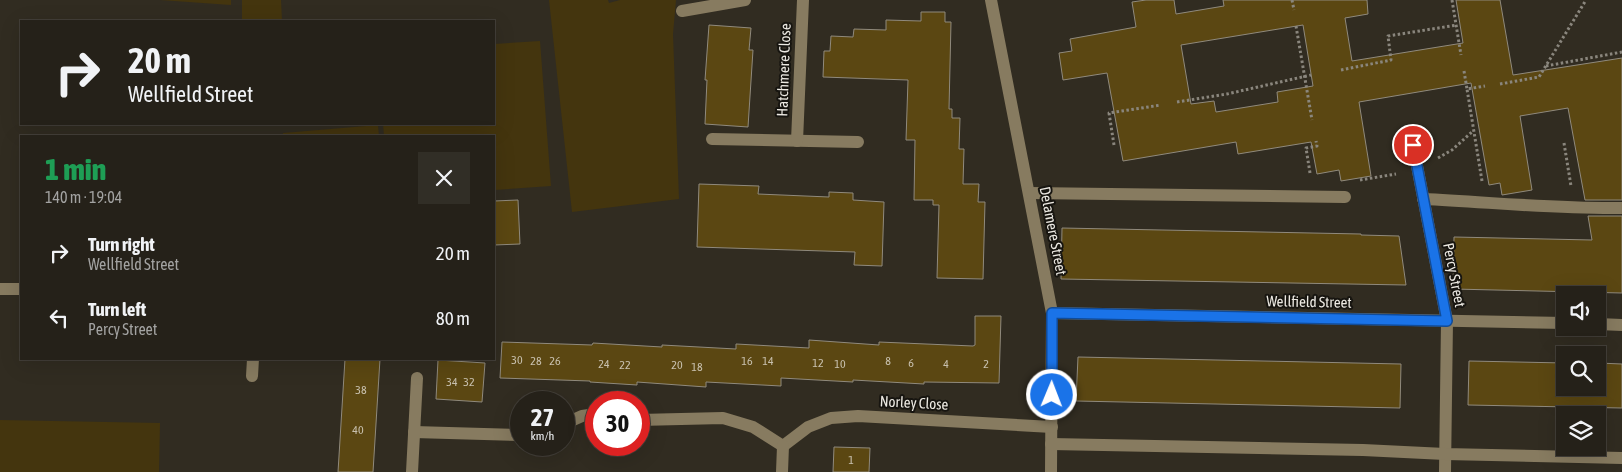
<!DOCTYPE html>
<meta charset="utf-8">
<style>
:root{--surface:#252119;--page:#312e26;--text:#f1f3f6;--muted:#a3a3a2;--line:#423e38}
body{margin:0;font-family:"Asap Condensed",sans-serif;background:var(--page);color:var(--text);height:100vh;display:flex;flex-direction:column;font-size:19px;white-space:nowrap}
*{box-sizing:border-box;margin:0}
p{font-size:16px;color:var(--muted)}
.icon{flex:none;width:28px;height:28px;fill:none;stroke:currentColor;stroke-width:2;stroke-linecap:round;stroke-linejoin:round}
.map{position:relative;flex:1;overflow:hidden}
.panel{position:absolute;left:20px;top:135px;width:475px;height:225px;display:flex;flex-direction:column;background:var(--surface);border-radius:0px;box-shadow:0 5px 20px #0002,0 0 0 1px var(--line)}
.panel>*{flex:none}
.banner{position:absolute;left:20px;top:20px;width:475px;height:105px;border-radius:0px;box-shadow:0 5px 20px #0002,0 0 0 1px var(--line);background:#252119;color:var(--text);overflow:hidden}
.tools{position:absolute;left:1556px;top:286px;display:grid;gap:10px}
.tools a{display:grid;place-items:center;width:50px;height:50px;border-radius:0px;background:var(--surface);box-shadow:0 5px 20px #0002,0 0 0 1px var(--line);font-size:25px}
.speed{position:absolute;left:510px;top:391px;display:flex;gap:10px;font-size:25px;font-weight:700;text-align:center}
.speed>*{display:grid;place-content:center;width:65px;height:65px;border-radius:50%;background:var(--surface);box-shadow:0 5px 20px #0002,0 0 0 1px var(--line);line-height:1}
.speed small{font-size:12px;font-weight:400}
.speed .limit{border:8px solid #d22;background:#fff;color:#111}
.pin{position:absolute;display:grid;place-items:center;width:42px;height:42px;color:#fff;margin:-21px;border:2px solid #fff;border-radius:50%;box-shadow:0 1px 5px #0007}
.me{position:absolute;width:55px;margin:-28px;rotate:1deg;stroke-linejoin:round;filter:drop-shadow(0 0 4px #0008)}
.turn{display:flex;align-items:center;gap:18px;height:105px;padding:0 25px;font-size:22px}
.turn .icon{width:65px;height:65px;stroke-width:2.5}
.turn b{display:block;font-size:35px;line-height:42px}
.round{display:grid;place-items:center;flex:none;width:52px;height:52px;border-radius:0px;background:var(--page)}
.headline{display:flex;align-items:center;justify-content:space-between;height:85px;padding:0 25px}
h1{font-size:30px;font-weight:800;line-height:38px;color:#1e9e55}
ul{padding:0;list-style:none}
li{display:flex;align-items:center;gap:15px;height:65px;padding:0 25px}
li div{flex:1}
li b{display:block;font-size:19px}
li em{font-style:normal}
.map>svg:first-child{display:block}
</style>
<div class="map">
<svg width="1622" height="472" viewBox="0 0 1622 472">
<rect width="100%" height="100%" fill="#312c21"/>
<g fill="#44350e">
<path d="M160,0H231V5Z"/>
<path d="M242,0H281L282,21H242Z"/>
<path d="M549,0H608L609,3L620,0H676L673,34L679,199L572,212Z"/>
<path d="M540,41L551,186L494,190V136H384L383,124H494V44Z"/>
<path d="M378,125L379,136H283V133Z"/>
<path d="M0,420L160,423L159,472H0Z"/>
</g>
<g fill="#5b4712" stroke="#908a7d" fill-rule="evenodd">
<path d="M1146,0H1174L1176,14L1224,6L1223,0H1367L1368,14L1345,18L1352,61L1463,43L1456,0H1500L1513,75L1622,58V200H1585L1568,108L1520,116L1532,190L1502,195L1500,183L1489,185L1471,83L1359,102L1371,176L1341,181L1339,170L1317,174L1311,142L1238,154L1236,142L1123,161L1107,73L1063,80L1059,53L1072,51L1070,39L1136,27L1132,2ZM1303,25L1313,86L1277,92L1278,102L1216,112L1214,101L1191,104L1181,45Z"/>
<path d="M921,12H945V22H951L949,109H952V118H960L959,149H964L963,184H979L978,202H985L983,279L937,278L939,205H933V200H914L915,140H906L908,80L823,77L824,51H830L831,36L853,37L854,29L886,30V20L921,21Z"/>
<path d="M709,25L751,28L749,50H753L748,127L705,124L707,80H705Z"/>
<path d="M699,184L759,186L758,194L829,197V192L853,193V200L884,202L882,266L854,265L855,252L697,247Z"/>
<path d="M518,200L520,244L494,245V201Z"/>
<path d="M1588,216H1622V293L1453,289L1454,237L1592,240Z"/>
<path d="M1062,228L1361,234V235L1399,236L1406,285L1061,279Z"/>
<path d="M975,316H1001L999,383L924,382V384L853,380V382L781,378V386L706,382V387L637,382V385L590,382V381L500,378L502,342L592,345L593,343L662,347V345L736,349V344L809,348V340L879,345V342L973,346L975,345Z"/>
<path d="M1078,357L1401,364L1400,408L1076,401Z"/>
<path d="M345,359H380L373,472H338Z"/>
<path d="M438,360L485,363L482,402L436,399Z"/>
<path d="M1469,361L1565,363V388H1598V363L1622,364V408L1468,405Z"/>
<path d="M834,447L870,448L869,472H833Z"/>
</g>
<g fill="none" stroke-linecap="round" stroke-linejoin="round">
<g stroke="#8a867d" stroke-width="3" stroke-dasharray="2.5 2.5" stroke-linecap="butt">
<path d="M1292,0L1294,10"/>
<path d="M1452,0L1461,55"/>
<path d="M1296,26L1312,120"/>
<path d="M1546,66L1622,52"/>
<path d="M1341,70L1391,60L1388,36L1457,25"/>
<path d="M1464,71L1467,89"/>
<path d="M1500,84L1539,77L1586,0"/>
<path d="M1177,102L1227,94L1311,75"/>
<path d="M1564,143L1571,186"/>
<path d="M1114,145L1109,113L1161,105"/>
<path d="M1438,158L1452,150L1473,131"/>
<path d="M1310,173L1306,148L1317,146L1316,141"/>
<path d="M1360,180L1396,174"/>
<path d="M1482,181L1467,89L1485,86"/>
</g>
<g stroke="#877b60" stroke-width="12">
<path d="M991,0L1052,313L1051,472"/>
<path d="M682,11L745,0"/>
<path d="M712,139L858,142"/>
<path d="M797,141L803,0"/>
<path d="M1413,145L1447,321L1445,472"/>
<path d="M1029,193L1345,197"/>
<path d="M1423,199C1489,202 1555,209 1622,208"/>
<path d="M0,289H21"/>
<path d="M1052,313L1565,323"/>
<path d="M1598,324L1622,325"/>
<path d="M252,376L253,359"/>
<path d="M639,420L723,418L753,427L783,446L808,427L831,418L858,416L1052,427"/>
<path d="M564,424L582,416L596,414"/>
<path d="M414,432L521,435"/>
<path d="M1051,444L1363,450L1445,454L1622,458"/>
<path d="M412,472L417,378"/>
<path d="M782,472L783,446"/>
</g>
</g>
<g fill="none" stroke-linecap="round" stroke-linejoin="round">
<defs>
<path id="route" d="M1052,395V313L1447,321L1413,145"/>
</defs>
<use href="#route" stroke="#114b97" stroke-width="12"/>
<use href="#route" stroke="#1a73e8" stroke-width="9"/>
</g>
<g text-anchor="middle" stroke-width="4" stroke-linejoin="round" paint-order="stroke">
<g font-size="12" fill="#c8c0ae">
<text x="517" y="364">30</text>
<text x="536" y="365">28</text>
<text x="555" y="365">26</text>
<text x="747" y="365">16</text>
<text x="768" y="365">14</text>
<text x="888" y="365">8</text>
<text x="818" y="367">12</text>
<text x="911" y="367">6</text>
<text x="604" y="368">24</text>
<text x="840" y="368">10</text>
<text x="946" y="368">4</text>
<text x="986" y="368">2</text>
<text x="625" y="369">22</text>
<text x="677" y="369">20</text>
<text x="697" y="371">18</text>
<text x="452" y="386">34</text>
<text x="469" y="386">32</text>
<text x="361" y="394">38</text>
<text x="358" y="434">40</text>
<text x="851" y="464">1</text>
</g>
<g font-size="15" fill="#ece9e2" stroke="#171510">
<text transform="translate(784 70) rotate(-88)" y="5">Hatchmere Close</text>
<text transform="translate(1053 231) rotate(79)" y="5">Delamere Street</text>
<text transform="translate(1454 275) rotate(79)" y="5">Percy Street</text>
<text transform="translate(1309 302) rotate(1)" y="5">Wellfield Street</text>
<text transform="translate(914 403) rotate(3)" y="5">Norley Close</text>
</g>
</g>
</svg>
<div class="tools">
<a><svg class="icon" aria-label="sound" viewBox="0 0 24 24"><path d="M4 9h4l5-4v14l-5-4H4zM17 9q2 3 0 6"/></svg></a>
<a><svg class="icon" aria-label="search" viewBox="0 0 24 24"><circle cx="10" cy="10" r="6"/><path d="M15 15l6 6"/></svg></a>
<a><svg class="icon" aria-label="layers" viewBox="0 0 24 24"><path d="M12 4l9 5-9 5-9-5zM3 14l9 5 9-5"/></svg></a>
</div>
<div class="speed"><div>27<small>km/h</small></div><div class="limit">30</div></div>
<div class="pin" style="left:1413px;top:145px;background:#d93025"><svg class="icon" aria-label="arrive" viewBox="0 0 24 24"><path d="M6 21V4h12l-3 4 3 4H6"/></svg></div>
<svg class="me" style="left:1052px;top:395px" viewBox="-20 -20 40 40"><circle r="17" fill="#1a73e8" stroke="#fff" stroke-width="3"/><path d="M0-11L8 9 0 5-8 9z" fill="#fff"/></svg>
<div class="banner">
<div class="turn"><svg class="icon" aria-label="right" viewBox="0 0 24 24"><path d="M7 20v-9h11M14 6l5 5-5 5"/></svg><div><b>20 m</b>Wellfield Street</div></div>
</div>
<section class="panel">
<div class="headline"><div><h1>1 min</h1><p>140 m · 19:04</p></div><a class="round"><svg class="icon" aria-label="close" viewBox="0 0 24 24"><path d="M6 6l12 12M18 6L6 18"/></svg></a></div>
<ul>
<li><svg class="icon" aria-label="right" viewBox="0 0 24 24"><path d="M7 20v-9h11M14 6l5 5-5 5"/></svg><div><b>Turn right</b><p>Wellfield Street</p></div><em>20 m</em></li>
<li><svg class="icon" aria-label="left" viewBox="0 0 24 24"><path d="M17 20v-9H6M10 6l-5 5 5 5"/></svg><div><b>Turn left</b><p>Percy Street</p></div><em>80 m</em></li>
</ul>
</section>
</div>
